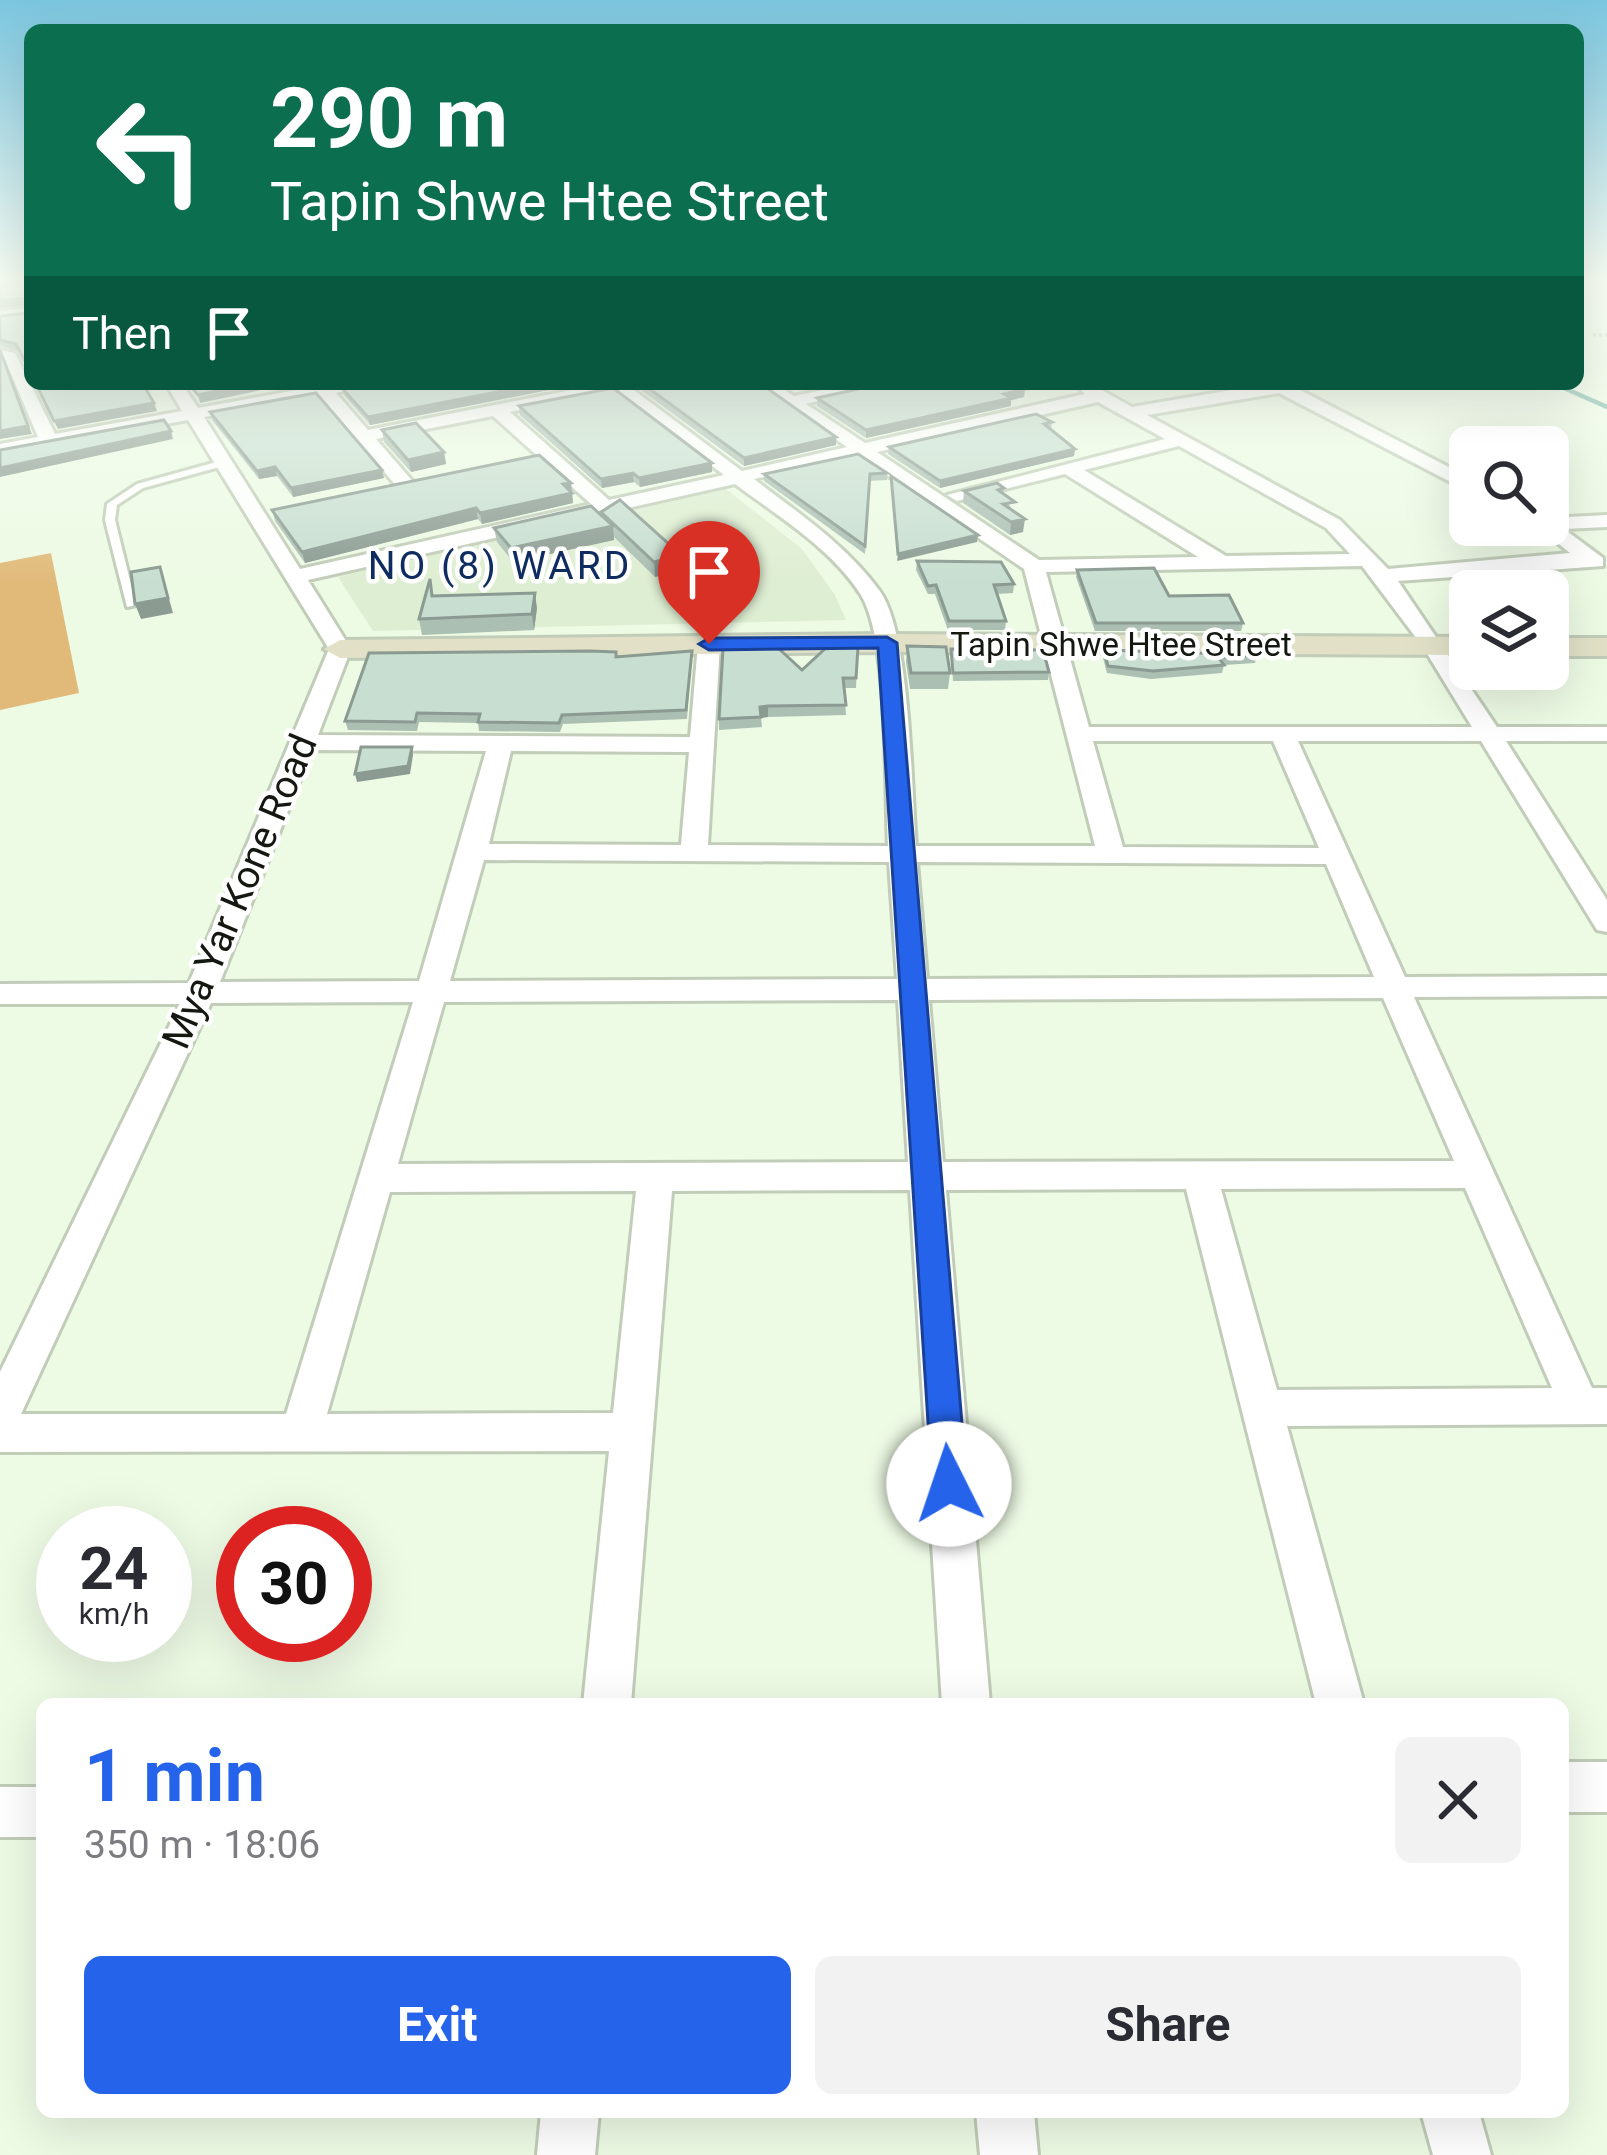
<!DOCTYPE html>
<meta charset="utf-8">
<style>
:root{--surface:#fff;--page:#f2f2f3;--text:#2b2b33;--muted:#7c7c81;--accent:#2563eb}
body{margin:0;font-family:Roboto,sans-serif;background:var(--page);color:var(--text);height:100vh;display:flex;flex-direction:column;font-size:45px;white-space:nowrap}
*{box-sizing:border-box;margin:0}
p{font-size:39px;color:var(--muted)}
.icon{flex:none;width:66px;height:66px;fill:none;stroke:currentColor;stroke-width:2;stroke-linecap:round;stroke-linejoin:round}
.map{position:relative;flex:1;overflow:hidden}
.drawer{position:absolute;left:36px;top:1698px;width:1533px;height:420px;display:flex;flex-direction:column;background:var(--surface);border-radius:18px;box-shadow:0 12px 48px #0002}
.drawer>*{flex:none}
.guide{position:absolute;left:24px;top:24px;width:1560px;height:366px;border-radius:18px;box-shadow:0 12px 48px #0002;background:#0b6e4f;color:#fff;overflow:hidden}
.tools{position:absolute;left:1449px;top:426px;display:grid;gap:24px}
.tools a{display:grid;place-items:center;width:120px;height:120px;border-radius:18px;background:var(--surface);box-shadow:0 12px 48px #0002;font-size:60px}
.speed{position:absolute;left:36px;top:1506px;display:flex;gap:24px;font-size:60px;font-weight:700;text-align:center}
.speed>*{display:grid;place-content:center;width:156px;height:156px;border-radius:50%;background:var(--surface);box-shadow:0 12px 48px #0002;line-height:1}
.speed small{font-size:30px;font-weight:400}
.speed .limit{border:18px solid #d22;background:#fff;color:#111}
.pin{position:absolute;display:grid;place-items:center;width:102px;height:102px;color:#fff;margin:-123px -51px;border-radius:50% 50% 50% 0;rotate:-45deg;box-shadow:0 0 12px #0007}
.pin .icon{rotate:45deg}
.me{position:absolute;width:132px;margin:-66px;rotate:356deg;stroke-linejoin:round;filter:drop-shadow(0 0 9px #0008)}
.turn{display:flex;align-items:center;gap:42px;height:252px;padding:0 48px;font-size:54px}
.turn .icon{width:156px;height:156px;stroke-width:2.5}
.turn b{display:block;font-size:84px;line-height:102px}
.then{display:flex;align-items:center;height:114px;padding:0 48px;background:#0003;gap:24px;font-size:45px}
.round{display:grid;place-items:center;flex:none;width:126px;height:126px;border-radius:18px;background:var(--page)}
.overview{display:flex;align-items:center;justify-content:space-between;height:204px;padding:0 48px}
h1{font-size:72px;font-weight:700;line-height:90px;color:var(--accent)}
.action{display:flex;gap:24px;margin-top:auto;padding:24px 48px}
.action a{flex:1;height:138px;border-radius:18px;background:var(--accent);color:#fff;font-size:48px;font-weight:700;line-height:138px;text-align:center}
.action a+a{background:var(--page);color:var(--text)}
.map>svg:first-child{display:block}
</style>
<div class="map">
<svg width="1607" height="2155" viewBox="0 0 1607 2155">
<rect width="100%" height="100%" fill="#edfae4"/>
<path fill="#deeed2" d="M726,489L802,549L835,595L846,620L373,631L338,577Z"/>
<path fill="#e1ba7a" d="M51,553L79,693L0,710V563Z"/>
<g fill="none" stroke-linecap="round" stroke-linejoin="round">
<path stroke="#59a497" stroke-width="4.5" d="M1555,384L1607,407"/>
<defs>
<path id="lane" d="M220,461L225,464L223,466L143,488L117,505L115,520L136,605L127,607L105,520L107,504L137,484Z"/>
<g id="street">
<path d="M30,308V316L0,321V311Z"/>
<path d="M1,350L15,353L55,434L182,411L166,384H182L198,408L313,387L311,384H368L336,393L368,430L602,384H636L631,388L742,471L847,447L757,384H776L794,396L852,384H884L806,404L865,443L1085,394L1075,384H1091L1132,407L1267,384H1303L1298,389L1470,478V492L1279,393L1147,415L1340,520L1388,569L1570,553L1535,525H1548V518L1607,515V527L1564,529L1603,558V566L1398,581L1497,727H1607V741H1506L1607,900V932L1597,930L1481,741H1298L1405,977L1607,976V996L1414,997L1592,1388H1607V1424L1287,1426L1364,1704H1316L1186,1189L946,1190L990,1704H942L910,1190L672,1191L631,1704H583L609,1451L0,1452V1372L180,1004H0V984L189,983L329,649L188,420L0,454V444L38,437ZM615,392L724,475L609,500L510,412ZM320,396L398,488L415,484L376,439L493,416L591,504L300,569L204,417ZM1098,402L1165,439L947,495L957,501L1065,474L1198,557L1039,560L877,452ZM1179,446L1326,528L1350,554L1226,556L1084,470ZM859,456L1024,569L1095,846H916C911,788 911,632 879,590C845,544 798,513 754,479ZM735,484C778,516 832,549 861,595C889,641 885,787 888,846L708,845L720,644L709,637L698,644L690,737L318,735L351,649L308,580ZM1362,566L1423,647L1472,727H1089L1046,572ZM1093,741H1273L1319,848L1123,847ZM312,750L486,751L419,981L220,982ZM511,751L689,752L681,845L489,844ZM484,860L889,862L897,979L450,981ZM917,862L1326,864L1374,977L927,979ZM1383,998L1454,1161L943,1162L929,1000ZM898,1000L908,1162L398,1164L444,1002ZM413,1002L286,1414H21L211,1003ZM1465,1188L1552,1388L1277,1390L1221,1189ZM636,1191L613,1413L327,1414L390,1192Z"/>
<rect x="1563" y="1762" width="44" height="50"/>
<rect x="0" y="1787" width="42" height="50"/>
<path d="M541,2112H599L595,2155H537Z"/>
<path d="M976,2112H1034L1038,2155H980Z"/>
<path d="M1421,2112H1479L1491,2155H1433Z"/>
</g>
<g id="secondary">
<path d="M887,634L1470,637V655L887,652L340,658L324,649L340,640Z"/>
<rect x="1548" y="638" width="59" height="18"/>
</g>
</defs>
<use href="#lane" stroke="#c1cdb8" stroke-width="6"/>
<use href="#street" stroke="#c1cdb8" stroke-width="6"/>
<use href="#secondary" stroke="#c1cdb8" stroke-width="6"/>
<path stroke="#abb5a4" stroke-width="3" stroke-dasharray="3 3" stroke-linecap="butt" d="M1593,335H1607"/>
<use href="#lane" fill="#fff" fill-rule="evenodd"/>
<use href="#street" fill="#fff" fill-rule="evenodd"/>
<use href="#secondary" fill="#e2e1c8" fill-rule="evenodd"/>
</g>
<g fill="#abbfb3">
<path d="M30,282V373L19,351L0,346V316L28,313L29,305L0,308V285Z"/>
<path d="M355,384H579L370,425L344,395L342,388Z"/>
<path d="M637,384H761L836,445L744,466L638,388Z"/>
<path d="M1025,389L1024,397L1011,400V406L866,438L817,406V398Z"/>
<path d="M519,406L712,472L640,487L634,482L602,488L520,415Z"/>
<path d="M210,412L384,478L293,497L277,476L259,479L212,420Z"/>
<path d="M1052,422L1051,430L1075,449L1074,456L940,488L888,454L889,447Z"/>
<path d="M382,430L444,452L446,464L411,472L384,442Z"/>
<path d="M887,473V480L869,481L865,554L764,481V474Z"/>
<path d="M571,483L573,503L482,524L478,519L305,563L275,521L272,510Z"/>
<path d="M1004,488V494L1023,532L1010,535L963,503L964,491Z"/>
<path d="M601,512L682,570L655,577L614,537V540L513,562L497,542L494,528L601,516Z"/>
<path d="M917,561L1014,584L1013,593L997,594L1006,621L1005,630H948L935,594H928L916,570Z"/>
<path d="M1077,570L1169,596L1243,623L1241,631H1095L1076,577Z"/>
<path d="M433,596L537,608L534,630L422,635L419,619Z"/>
<path d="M907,646L950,673L948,689H910L906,662Z"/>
<path d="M858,647L856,688H844L846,715L768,717L761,718L762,727L719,730V719L802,670Z"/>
<path d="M951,649L1049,672L1048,680L953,681Z"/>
<path d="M1104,650L1257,655L1255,663L1224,665L1222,673L1151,679L1107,673L1103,658Z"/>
<path d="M692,651L687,719L563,724L560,732L479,731L478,723L419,722L417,731L348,730L345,721L616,657Z"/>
</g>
<g fill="#8b9b92">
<path d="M30,298V305L0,308V300Z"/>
<path d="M0,349L32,434L0,439Z"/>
<path d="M251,384H290L200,403L198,395Z"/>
<path d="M538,384H579L370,425L368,417Z"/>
<path d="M1025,389L1024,397L1011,400V406L866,438V430Z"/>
<path d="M154,403L157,411L58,429L54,421Z"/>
<path d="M171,431L173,439L0,477V468Z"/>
<path d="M836,437V445L744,466V458Z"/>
<path d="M1075,449L1074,456L940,488V481Z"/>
<path d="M444,452L446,464L411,472L408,460Z"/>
<path d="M712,463V472L640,487L639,478Z"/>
<path d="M275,467L277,476L259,479L257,471Z"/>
<path d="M382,470L384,478L293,497L291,488Z"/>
<path d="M633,473L634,482L602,488L601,479Z"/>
<path d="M571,483L573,503L482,524L480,513Z"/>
<path d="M476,508L478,519L305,563L302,552Z"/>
<path d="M1025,519L1023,532L1010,535L1011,522Z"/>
<path d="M613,526L614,540L513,562L511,548Z"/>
<path d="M978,535L977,542L897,561L898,554Z"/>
<path d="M681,555L682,570L655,577L654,562Z"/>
<path d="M160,567L173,613L141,619L135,604Z"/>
<path d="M535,593L537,608L534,630L532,614Z"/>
<path d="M768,706V717L760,718V707Z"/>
<path d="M412,747L413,755L410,774L357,782L355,774Z"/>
</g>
<g fill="#c7ded0" stroke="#8b9b92" stroke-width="3">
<path d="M8,282H30V298L0,300V285Z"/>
<path d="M30,300V371L16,344L0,340V316L28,313Z"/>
<path d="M0,350L28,426L0,431Z"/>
<path d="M36,384H143L154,403L54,421Z"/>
<path d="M189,384H251L198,395Z"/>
<path d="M355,384H538L368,417L342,388Z"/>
<path d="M643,384H761L836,437L744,458Z"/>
<path d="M881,384H1018L1025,389L1004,394L1012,398L866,430L817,398Z"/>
<path d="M613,388L712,463L639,478L633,473L601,479L519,406Z"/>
<path d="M316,393L382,470L291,488L275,467L257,471L210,412Z"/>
<path d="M1036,414L1052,422L1044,424L1075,449L940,481L889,447Z"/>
<path d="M164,420L171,431L0,468V450Z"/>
<path d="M416,423L444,452L408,460L382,430Z"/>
<path d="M858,454L887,473L870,474L865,546L764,474Z"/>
<path d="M539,455L571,483L563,484L572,493L480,513L476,508L302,552L272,510Z"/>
<path d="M891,476L978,535L898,554Z"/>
<path d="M997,483L1004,488L998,490L1015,502L1003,504L1025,519L1011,522L964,491Z"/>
<path d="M620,500L681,555L654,562L601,512Z"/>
<path d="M591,506L613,526L511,548L494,528Z"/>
<path d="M917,561L1001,562L1014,584L994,585L1006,621H949L936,585L928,586Z"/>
<path d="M160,567L168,598L135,604L131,572Z"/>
<path d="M1154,568L1169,596L1229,595L1243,623H1096L1077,570Z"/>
<path d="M430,579L432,596L535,593L532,614L419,619Z"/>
<path d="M907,646L946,647L950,673H911Z"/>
<path d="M777,647L802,670L827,647H858L856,678H843L846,705L768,706L760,707L761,717L719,719L723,648Z"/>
<path d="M951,649L1043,650L1049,672L953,673Z"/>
<path d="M1104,650L1257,655L1219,658L1224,665L1153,671L1108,666Z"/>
<path d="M590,651L616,652V657L692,651L686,710L562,715L559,723L478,722L480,714L417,713L415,722L345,721L369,653Z"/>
<path d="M361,747H412L408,766L355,774Z"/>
</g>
<linearGradient id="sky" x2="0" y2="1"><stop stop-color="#7bc6df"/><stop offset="0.48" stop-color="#f7fdf3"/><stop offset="1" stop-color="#f7fdf3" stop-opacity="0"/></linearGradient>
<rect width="1607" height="584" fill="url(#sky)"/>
<path fill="#2563eb" stroke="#184099" stroke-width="3" d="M887,637L897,643L967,1484L962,1495L949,1500L937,1495L932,1484L878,648L709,650L699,644L709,638Z"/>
<g text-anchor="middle" stroke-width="9" stroke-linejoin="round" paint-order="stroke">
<g font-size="33" fill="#141811" stroke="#fff">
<text x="1121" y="656">Tapin Shwe Htee Street</text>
</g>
<g font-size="39" letter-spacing="3" fill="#0f2c61" stroke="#fff">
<text x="500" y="579">NO (8) WARD</text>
</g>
<g font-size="39" fill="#141811" stroke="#fff">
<text transform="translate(239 891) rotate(-67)" y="14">Mya Yar Kone Road</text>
</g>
</g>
</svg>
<div class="tools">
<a><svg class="icon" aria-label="search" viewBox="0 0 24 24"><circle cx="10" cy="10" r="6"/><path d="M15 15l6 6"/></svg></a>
<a><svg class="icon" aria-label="layers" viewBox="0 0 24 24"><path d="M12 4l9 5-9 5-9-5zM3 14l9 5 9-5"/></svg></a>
</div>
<div class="speed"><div>24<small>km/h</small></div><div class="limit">30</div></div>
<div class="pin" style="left:709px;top:644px;background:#d93025"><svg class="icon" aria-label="arrive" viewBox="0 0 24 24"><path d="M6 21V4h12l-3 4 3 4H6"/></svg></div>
<svg class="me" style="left:949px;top:1484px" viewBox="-20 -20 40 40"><circle r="19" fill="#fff"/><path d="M0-13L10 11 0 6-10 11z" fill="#2563eb"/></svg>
<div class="guide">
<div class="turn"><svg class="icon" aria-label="left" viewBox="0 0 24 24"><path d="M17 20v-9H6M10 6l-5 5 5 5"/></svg><div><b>290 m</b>Tapin Shwe Htee Street</div></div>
<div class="then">Then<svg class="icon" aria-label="arrive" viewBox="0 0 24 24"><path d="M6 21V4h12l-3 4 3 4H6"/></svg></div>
</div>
<section class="drawer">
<div class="overview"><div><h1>1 min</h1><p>350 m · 18:06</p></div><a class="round"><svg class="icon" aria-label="close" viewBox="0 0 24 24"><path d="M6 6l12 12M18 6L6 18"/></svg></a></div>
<div class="action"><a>Exit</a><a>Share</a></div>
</section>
</div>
